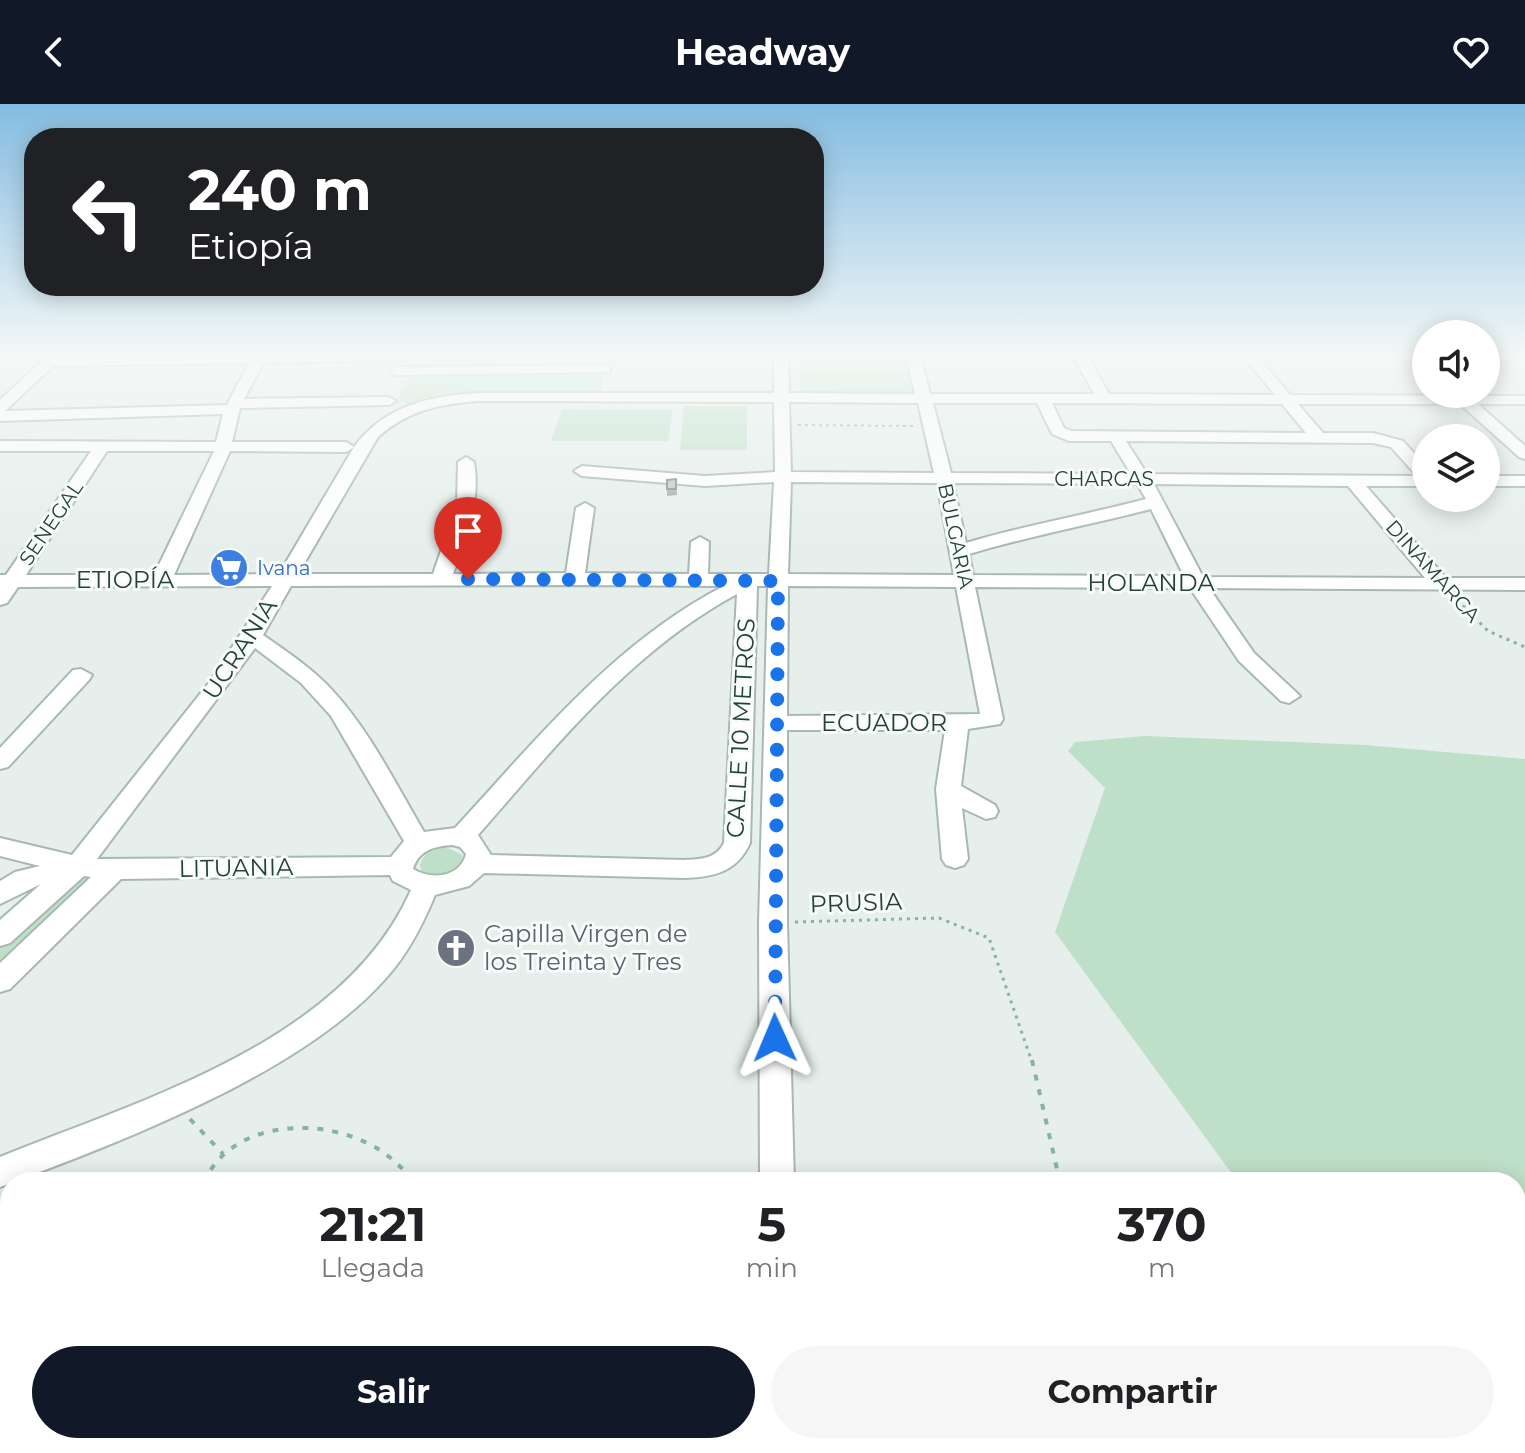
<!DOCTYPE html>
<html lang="es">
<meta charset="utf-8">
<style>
:root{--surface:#fff;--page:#f6f6f6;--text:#202124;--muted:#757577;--accent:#111827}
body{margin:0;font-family:Montserrat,sans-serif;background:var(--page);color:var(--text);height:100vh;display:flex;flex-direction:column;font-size:30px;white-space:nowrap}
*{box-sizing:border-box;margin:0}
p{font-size:26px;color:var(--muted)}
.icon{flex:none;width:44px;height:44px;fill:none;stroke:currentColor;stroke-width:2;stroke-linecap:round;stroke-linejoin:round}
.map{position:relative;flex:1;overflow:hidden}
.panel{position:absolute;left:0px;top:1068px;width:1526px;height:282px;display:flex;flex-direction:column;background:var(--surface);border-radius:32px 32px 0 0;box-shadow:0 4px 20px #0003}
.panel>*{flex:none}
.banner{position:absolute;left:24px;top:24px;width:800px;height:168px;border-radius:32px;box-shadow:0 4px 20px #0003;background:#202124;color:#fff;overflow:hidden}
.fabs{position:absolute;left:1412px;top:216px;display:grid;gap:16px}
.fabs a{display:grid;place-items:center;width:88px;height:88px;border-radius:50%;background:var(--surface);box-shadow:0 4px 20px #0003;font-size:40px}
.pin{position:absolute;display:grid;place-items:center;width:68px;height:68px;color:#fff;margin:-82px -34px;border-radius:50% 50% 50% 0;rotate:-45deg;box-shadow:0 0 8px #0007}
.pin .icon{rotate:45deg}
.me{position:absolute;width:88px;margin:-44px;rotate:359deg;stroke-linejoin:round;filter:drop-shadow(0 0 6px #0008)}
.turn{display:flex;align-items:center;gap:28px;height:168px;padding:0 32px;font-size:36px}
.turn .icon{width:104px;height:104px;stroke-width:2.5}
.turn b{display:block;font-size:56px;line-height:68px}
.eta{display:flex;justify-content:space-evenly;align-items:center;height:136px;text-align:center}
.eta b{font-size:48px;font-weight:700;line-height:56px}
.cta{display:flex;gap:16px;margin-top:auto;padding:16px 32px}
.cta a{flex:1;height:92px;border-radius:48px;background:var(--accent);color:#fff;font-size:32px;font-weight:700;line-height:92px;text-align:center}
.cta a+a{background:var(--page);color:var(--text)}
header{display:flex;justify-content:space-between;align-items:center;height:104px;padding:0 32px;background:var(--accent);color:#fff;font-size:36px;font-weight:700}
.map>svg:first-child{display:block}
</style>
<header><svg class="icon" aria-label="back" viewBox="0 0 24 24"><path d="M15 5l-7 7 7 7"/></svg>Headway<svg class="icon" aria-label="heart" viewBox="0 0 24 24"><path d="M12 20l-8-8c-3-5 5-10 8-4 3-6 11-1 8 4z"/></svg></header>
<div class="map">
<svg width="1525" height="1349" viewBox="0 0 1525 1349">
<rect width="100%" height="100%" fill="#e6efeb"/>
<g fill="#bfe0c8">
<path d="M799,251H906L915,289L801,288Z"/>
<path d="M604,270L600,291L484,290L414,302L398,296L409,272Z"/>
<path d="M684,302H747V346H680Z"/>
<path d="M562,305L673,306L668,337H551Z"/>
<path d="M1145,632L1365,641L1525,655V1349H1449L1442,1340H1516V1078H1238L1055,828L1105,684L1068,647L1075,638Z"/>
<path d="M446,743L462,751L461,763L445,772L422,768L420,761C423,749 434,745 446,743Z"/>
<path d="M85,773L90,775L0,871V844L77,775Z"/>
</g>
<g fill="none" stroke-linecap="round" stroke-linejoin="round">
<defs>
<g id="minor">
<path d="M49,251H64L62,254L409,251L403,256L263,259L244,295L389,293L396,297L389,301L240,304L232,338H346L354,343C385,301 430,292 479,289H774V251H788L789,289L915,290L906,251H920L930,290H1094L1073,251H1087L1109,290L1275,291L1242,251H1256L1290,291L1525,292V300H1478L1525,342V355L1519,353L1460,300H1298L1323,329H1373L1403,337L1426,362V382H1366L1446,474H1525V486L1209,484L1254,549L1300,592L1289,599L1281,597L1239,557L1190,484L975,483L1003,615L1000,620L968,625L961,682L995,701L998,707L995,713L986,715L962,704L968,755L964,761L955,764L946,761L942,755L936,685L945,626H787V819L794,1078H760L759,819L768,482H757L750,739C737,768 714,773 684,774L484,769L469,782L435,791C423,820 408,850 386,874C302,970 118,1039 0,1083V1053C143,995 344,938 411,786L393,777L390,771L121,775L10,885L0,888V859L91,773L84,772L10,839L0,842V816L41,780L0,800V777L15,768L40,762L0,752V734L72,751L208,580L272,482L18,483L7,499L0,501V471H6L91,347H0V337L216,338L223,310L0,317V296ZM249,259L227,301L5,307L53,262ZM479,297L774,298L775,368L705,372L582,362L574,367L582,372L705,382L774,378L769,470H708L709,438L700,433L691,438L689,470L585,469L594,404L585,399L576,404L566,469L453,470C466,434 481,397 474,358L466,353L458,358L457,401L433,470H298L378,333C408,306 440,300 479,297ZM789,298L918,299L934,369L791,368ZM933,299H1037L1052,330L1069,337H1111L1131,370L951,369ZM1052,299L1282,300L1306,329L1072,327L1064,324ZM1126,337L1373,339L1391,343L1417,372L1147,370ZM354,343L279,470L174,471L230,347L346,348ZM107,347H214L154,471H26ZM791,378L937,379L954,471L788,470ZM953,379L1137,380L1146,395C1085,411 1026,421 966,439ZM1154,380L1348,382L1425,474L1203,473ZM1151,405L1184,472L973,471L969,450C1029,432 1089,421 1151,405ZM575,481L724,482C615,538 537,635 455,724L424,728C395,679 370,627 332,586C312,564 287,548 263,531L291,482ZM788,482L956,483L980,610L787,612ZM737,490L724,739C716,755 701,755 684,756L491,751L478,731C556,642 631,547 737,490ZM255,544L301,579L331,612L404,737L391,753L97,755ZM452,741L460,743L466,750C460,774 431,776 413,765C418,747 434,742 452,741Z"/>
<path d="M1409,251H1424L1426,264Z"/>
<path d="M605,261L610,262V268L396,271L389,267L396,263Z"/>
<rect x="1486" y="372" width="39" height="10"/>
<path d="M81,565L92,571L89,576L8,663L0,665V644L73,566Z"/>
<rect x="760" y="1340" width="40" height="9"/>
</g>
</defs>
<use href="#minor" stroke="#a8b8b2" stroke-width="4"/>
<path stroke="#86b3a5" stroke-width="2" stroke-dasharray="3 4" stroke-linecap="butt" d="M798,321L914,322"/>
<g stroke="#86b3a5" stroke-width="3" stroke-dasharray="3 5" stroke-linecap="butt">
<path d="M1457,496L1488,527L1525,543"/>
<path d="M795,818L939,814L989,834L1032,958"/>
</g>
<g stroke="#86b3a5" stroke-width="4" stroke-dasharray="6 9" stroke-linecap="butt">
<path d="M1032,956L1060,1078"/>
<path d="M190,1015L223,1050"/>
<path d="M202,1078C208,1070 214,1060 221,1053C258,1017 323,1017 367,1039C387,1048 401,1063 415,1078"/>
<path d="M604,1340L611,1349"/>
<path d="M746,1340V1349"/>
<path d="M55,1349L60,1340"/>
</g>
<use href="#minor" fill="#fff" fill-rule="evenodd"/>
</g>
<path fill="#a1aea9" d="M676,375L677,391L667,392V376Z"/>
<path fill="#bbcac4" stroke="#838d89" stroke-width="2" d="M676,375V385H667V376Z"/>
<linearGradient id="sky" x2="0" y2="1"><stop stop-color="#84bce0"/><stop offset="0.57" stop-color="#f4f8f6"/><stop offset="1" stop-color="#f4f8f6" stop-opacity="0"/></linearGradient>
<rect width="1525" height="440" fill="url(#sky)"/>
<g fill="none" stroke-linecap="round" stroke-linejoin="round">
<path stroke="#1a73e8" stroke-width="14" stroke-dasharray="0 25.2" d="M468,475L778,477L775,934"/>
</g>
<defs>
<symbol id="supermarket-disc" viewBox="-11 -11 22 22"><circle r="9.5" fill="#3f7fe0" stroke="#f7fbf9"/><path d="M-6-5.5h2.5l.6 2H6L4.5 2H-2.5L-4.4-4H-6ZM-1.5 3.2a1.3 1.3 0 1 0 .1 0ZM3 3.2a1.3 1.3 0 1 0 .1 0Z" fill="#fff"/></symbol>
<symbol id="church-disc" viewBox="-11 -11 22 22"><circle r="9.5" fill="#6b7280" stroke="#f7fbf9"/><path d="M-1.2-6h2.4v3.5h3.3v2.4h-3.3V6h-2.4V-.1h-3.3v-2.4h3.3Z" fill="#fff"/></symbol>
</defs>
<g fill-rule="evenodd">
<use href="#supermarket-disc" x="207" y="442" width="44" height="44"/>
<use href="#church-disc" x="434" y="822" width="44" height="44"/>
</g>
<g text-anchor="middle" stroke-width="6" stroke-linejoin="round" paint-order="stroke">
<g font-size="20" fill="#24423a" stroke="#f7fbf9">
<text x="1104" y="382">CHARCAS</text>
<text transform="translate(51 419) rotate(-56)" y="7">SENEGAL</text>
<text transform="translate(956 432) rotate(78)" y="7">BULGARIA</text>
<text transform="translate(1433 467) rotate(48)" y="7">DINAMARCA</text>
</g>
<g font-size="20" fill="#366cbe" stroke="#f7fbf9" text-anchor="start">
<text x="257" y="471">Ivana</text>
</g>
<g font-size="24" fill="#24423a" stroke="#f7fbf9">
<text x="125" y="484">ETIOPÍA</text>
<text x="1151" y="487">HOLANDA</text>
<text transform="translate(240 545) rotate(-57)" y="8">UCRANIA</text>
<text x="884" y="627">ECUADOR</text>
<text transform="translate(741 624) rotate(-87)" y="8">CALLE 10 METROS</text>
<text transform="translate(236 764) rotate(-1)" y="8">LITUANIA</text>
<text transform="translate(856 799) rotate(-2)" y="8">PRUSIA</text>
</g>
<g font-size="24" fill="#5b616d" stroke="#f7fbf9" text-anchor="start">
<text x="484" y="838">Capilla Virgen de<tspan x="484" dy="28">los Treinta y Tres</tspan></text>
</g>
</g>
</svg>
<div class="fabs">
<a><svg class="icon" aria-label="sound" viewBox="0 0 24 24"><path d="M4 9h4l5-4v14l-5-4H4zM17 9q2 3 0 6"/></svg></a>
<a><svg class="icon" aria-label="layers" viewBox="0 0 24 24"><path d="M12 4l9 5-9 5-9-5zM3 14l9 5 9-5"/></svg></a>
</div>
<div class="pin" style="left:468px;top:475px;background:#d93025"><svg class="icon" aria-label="arrive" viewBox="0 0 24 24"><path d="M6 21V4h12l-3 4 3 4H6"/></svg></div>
<svg class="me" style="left:775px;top:934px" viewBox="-20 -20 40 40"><path d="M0-17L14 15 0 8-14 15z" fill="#1a73e8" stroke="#fff" stroke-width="4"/></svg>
<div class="banner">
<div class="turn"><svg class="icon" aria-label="left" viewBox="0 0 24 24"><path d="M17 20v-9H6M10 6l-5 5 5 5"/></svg><div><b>240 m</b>Etiopía</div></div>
</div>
<section class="panel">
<div class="eta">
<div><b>21:21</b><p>Llegada</p></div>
<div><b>5</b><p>min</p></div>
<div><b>370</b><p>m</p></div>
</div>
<div class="cta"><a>Salir</a><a>Compartir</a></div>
</section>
</div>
